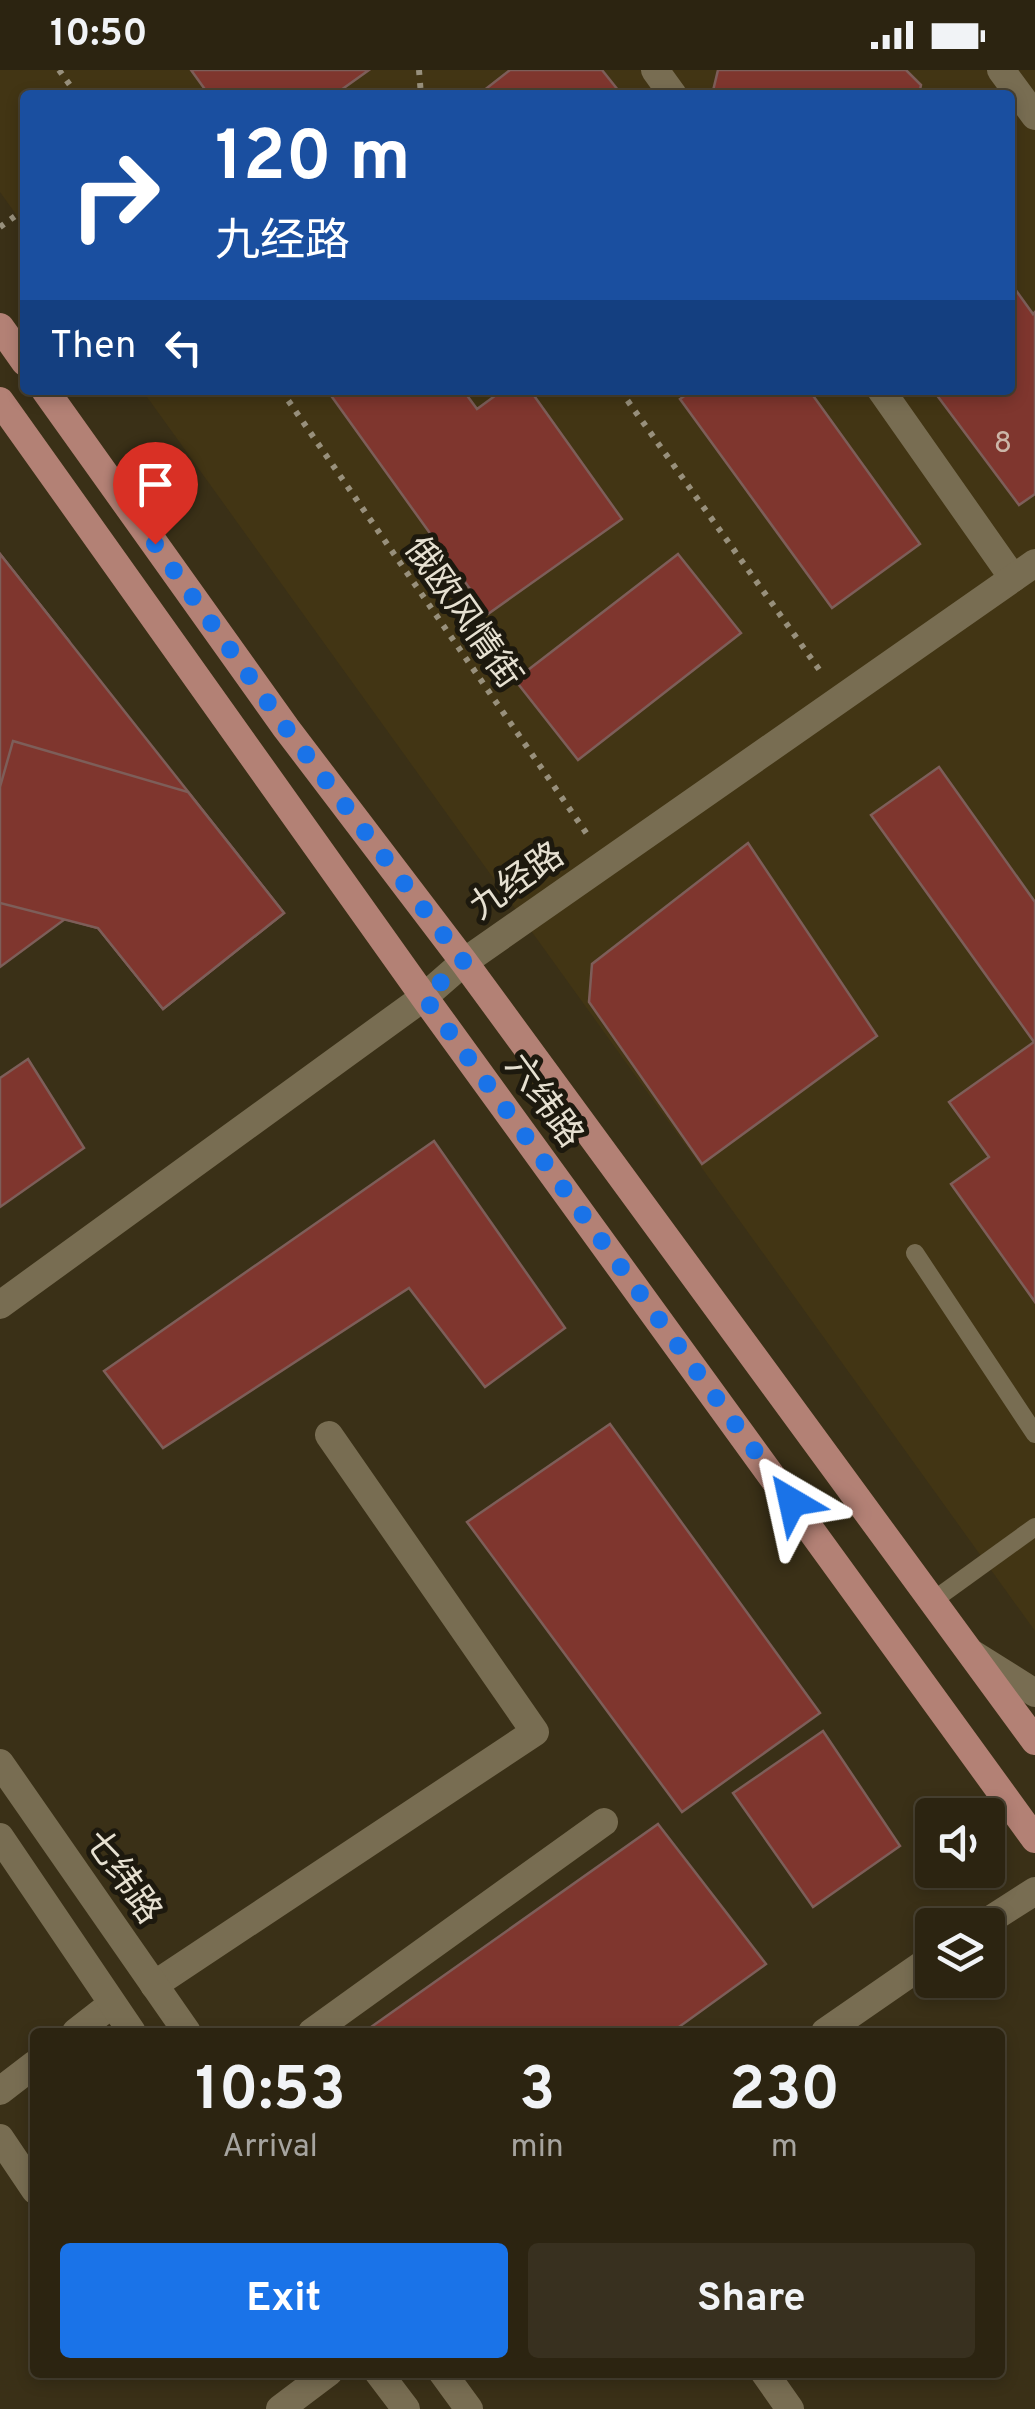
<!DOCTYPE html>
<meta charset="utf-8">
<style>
:root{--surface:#2c2411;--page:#38301f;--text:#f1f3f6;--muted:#a6a49f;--line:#484131;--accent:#1a73e8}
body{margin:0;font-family:Overpass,"Noto Sans SC",sans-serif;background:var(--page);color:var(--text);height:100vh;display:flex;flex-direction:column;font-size:38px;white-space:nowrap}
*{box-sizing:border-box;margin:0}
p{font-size:32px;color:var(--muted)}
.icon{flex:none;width:55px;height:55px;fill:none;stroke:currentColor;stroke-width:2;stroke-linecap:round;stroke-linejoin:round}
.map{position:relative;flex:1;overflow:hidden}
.sheet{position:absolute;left:30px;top:1958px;width:975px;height:350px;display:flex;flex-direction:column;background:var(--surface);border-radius:10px;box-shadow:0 5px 15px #0003,0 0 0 2px var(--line)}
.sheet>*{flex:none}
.banner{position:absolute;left:20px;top:20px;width:995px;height:305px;border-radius:10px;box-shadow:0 5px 15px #0003,0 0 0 2px var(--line);background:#1a4fa0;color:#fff;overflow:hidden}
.buttons{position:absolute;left:915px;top:1728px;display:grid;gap:20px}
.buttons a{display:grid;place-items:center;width:90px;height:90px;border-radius:10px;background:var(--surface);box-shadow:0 5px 15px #0003,0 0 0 2px var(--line);font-size:50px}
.pin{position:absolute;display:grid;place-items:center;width:85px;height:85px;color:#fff;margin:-102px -42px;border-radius:50% 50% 50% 0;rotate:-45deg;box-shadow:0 0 10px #0007}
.pin .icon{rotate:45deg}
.me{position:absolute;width:110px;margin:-55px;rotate:324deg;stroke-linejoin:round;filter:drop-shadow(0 0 8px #0008)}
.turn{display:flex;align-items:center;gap:35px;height:210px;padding:0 30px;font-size:45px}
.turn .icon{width:130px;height:130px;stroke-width:2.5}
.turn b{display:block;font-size:70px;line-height:85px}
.then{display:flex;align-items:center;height:95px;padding:0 30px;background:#0003;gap:20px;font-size:38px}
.eta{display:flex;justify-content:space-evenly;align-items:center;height:170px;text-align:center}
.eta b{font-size:60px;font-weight:700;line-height:70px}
.button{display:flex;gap:20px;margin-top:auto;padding:20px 30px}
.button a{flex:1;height:115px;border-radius:10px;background:var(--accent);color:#fff;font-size:40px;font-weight:700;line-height:115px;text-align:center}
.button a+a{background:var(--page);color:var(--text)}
.status{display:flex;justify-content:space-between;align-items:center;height:70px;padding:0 50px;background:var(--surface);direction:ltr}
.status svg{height:28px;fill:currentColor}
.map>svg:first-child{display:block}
</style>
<div class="status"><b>10:50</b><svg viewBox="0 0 49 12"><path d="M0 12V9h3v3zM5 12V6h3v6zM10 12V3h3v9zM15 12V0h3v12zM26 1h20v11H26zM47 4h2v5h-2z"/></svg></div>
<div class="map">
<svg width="1035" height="2339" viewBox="0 0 1035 2339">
<rect width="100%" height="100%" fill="#3a3017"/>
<path fill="#423514" d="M0,0H1035V1561L142,320H1010V25H25V157L0,122Z"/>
<g fill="#7f362e" stroke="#7d5e59" stroke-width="2.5">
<path d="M191,0H369L334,25H209Z"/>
<path d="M510,0H602L622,25H478Z"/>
<path d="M718,0H906L921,15L919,25H712Z"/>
<path d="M1010,212L1033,244L1035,242V424L1019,435L933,320H1010Z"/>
<path d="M327,320H463L477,339L503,320H530L622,449L488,544Z"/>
<path d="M693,320H809L920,474L832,538L680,329Z"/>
<path d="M0,484L69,571L0,628Z"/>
<path d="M0,484L284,843L163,939L98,858L65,849L0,897Z"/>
<path d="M678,484L741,563L578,690L515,610Z"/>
<path d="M13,671L188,722L284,843L163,939L98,858L0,833V717Z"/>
<path d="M939,697L1035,832V1232L951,1114L989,1087L949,1032L1034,972L871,745Z"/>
<path d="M748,773L877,966L702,1094L589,932L592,894Z"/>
<path d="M28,989L84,1078L0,1137V1008Z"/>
<path d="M434,1071L565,1258L485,1317L409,1218L163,1378L104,1301Z"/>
<path d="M610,1354L820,1643L682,1742L467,1452Z"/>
<path d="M823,1661L900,1776L813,1837L733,1723Z"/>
<path d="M658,1754L766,1894L672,1962H364Z"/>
</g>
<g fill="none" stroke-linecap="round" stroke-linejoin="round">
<g stroke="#98907c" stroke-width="6" stroke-dasharray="5 8" stroke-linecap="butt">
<path d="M59,0L77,25"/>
<path d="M419,0L421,25"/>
<path d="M0,157L25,139"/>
<path d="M281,320L589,767"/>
<path d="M620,320L823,605"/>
</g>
<g stroke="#786d52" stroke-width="18">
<path d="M915,1183L1035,1364"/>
<path d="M931,1532L1035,1457"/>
</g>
<g stroke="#786d52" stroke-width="28">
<path d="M655,0L673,25"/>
<path d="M1001,0L1035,46"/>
<path d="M881,320L1013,508"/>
<path d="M973,1584L1035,1623"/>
<path d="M154,1915L535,1662L329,1365"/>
<path d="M76,1962L112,1934"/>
<path d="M312,1962L604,1752"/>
<path d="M0,2021L35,1994"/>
<path d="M0,2068L35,2120"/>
<path d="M764,2302L790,2339"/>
</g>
<g stroke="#786d52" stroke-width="28">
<path d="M0,1235L424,927L464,892L1035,493"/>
<path d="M0,1693L187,1962"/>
<path d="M0,1767L132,1962"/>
<path d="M982,1855L1035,1821"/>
<path d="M825,1962L932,1888"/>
<path d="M378,2302L406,2339"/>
<path d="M442,2302L469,2339"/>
<path d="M280,2339L329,2302"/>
</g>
<g stroke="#b38175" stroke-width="28">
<path d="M0,257L25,292"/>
<path d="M45,320L286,658L464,892L1035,1671"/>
<path d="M0,331L424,927L1035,1769"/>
</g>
</g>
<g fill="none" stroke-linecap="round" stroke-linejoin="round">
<path stroke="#1a73e8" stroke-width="18" stroke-dasharray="0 32.4" d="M155,474L286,658L464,892L424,927L792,1432"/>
</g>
<g text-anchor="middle" stroke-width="10" stroke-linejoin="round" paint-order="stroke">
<g font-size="30" fill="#ccb6a8">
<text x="1003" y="382">8</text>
</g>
<g font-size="35" fill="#e6e0d1" stroke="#1d190e">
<text transform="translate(464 542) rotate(55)" y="12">俄欧风情街</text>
<text transform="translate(516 810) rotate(-35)" y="12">九经路</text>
<text transform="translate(545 1030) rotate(54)" y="12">六纬路</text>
<text transform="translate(124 1806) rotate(55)" y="12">七纬路</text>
</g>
</g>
</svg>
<div class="buttons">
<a><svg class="icon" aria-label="sound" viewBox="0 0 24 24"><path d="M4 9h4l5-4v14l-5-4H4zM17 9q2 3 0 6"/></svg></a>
<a><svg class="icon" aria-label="layers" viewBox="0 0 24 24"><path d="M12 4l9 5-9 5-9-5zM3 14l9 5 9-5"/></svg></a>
</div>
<div class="pin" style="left:155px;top:474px;background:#d93025"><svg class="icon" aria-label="arrive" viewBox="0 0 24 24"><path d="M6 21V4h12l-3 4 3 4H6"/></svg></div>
<svg class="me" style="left:792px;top:1432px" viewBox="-20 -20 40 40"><path d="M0-17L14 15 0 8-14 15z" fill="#1a73e8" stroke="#fff" stroke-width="4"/></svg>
<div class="banner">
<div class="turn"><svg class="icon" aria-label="right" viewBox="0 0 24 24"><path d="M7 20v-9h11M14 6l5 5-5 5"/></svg><div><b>120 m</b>九经路</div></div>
<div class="then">Then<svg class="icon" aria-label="left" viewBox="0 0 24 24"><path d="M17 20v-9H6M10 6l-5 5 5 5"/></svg></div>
</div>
<section class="sheet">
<div class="eta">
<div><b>10:53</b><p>Arrival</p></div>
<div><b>3</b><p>min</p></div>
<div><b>230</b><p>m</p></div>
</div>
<div class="button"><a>Exit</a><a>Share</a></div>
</section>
</div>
